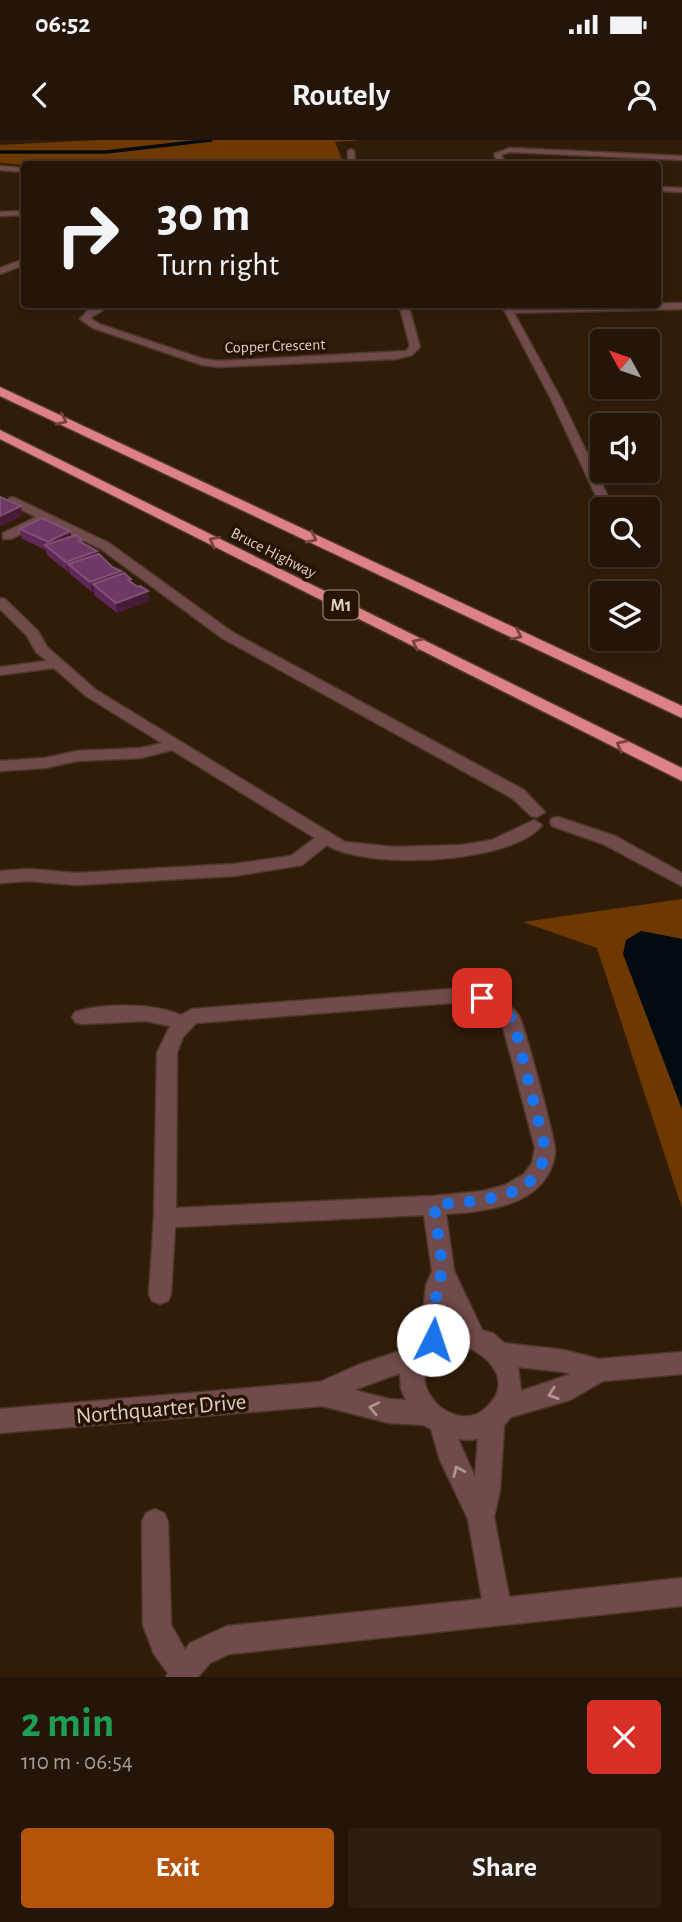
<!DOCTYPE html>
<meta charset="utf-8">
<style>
:root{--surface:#251508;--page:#2d1e12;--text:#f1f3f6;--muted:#a39f9c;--line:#423429;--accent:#b45309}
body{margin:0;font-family:"Alegreya Sans",sans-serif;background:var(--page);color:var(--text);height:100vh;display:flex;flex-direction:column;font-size:26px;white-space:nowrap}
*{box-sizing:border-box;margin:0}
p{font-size:23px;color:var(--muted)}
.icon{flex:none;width:38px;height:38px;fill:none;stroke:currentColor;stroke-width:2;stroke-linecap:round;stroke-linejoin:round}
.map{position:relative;height:1537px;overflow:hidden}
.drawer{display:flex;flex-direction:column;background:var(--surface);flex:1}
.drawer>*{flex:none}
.top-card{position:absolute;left:21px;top:21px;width:640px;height:147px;border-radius:7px;box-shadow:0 4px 10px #0003,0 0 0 2px var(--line);background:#251508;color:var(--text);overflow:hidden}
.needle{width:46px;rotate:310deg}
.controls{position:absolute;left:590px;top:189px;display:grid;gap:14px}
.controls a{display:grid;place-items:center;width:70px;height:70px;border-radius:7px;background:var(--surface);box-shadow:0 4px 10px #0003,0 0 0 2px var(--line);font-size:35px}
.pin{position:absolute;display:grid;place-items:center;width:60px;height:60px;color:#fff;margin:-30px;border-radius:14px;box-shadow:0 4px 10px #0006}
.me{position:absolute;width:77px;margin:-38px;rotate:4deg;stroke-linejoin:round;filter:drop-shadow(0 0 5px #0008)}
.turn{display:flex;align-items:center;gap:24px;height:147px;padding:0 21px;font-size:32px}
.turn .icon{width:91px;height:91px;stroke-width:2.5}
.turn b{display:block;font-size:49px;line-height:60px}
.round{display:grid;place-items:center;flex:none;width:74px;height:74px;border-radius:7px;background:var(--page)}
.head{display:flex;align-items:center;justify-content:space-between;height:119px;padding:0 21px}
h1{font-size:42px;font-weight:700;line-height:52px;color:#1e9e55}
.action{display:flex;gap:14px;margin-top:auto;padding:14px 21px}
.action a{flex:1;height:80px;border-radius:7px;background:var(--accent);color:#fff;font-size:28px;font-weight:700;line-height:80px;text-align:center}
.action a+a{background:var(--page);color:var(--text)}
.status{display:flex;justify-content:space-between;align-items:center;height:49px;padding:0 35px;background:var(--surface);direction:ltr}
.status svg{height:19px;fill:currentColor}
header{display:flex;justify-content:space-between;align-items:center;height:91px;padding:0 21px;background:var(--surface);font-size:32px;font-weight:700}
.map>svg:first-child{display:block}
</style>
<div class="status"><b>06:52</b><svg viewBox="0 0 49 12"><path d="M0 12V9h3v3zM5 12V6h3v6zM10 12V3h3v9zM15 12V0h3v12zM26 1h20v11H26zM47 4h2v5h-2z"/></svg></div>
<header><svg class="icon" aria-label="back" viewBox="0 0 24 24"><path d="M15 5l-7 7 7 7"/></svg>Routely<svg class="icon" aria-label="person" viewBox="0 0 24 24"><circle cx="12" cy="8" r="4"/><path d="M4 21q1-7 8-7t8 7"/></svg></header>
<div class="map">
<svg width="682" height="1537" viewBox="0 0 682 1537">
<rect width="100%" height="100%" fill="#311c0a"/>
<g fill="#6e3900">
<path d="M98,0H361L335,2L344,24L24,25L0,23V5Z"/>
<path d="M682,759V799L641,791L623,813L682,969V1068L597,808L523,782Z"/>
</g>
<path fill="#020b11" d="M641,791L682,799V969L623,814L626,800Z"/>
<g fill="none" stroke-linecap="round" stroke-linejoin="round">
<path stroke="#020b11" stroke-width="3.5" d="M0,12H106L211,0"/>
<defs>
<g id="minor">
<path d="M510,8L682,16V20L510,12L501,15L506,24H499L494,14Z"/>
<path d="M351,9L354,11L355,24H348V11Z"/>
<path d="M0,26L24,28V32L0,30Z"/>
<path d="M658,47L682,48V52L658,51Z"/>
<path d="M24,71V75L0,76V72Z"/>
<path d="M24,119V125L0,134V128Z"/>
<path d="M682,163V169L514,173L561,259L614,369H602L551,259L501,164H510L511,167Z"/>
<path d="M100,164H113L90,178L99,184L203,219L219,221L406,211L410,206L399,164H408L420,207L412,215L396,219L219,227L202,225L93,188L80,179L88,170Z"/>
<path d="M13,357L109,403L232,492L524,650L545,672L537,677L531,676L512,658L222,498L101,409L46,382L11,399H3V393L36,377L9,364V358Z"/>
<path d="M623,415H635L640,424L638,427H630Z"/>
<path d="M0,458L5,459L38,491L47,507L96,550L345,702L394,707L462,705L492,700L534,680L542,685C512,724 366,730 327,705L302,725L234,736L76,745L29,741L0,743V731L29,729L76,733L234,724L291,716L315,698L172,610L141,618L77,621L45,628L0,631V621L45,618L77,611L141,608L162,603L86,556L54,528L0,535V527L47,521L36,512L27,496L0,469Z"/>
<path d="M558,677L615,696L682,733V746L603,704L552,686L550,682L552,678Z"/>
<path d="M463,848C482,851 507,858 519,876C524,884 555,999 555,1010C555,1022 549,1035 541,1044C520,1068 476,1072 446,1074L454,1131L482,1190L494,1194L504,1203L564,1210L599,1219L682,1212V1234L603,1241L570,1260L511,1277L504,1285L500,1350L494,1377L509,1457L682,1438V1466L229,1514L210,1523L198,1537H166L168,1533L154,1514L143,1485L142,1382L146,1373L155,1369L164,1373L168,1382L171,1485L185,1510L190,1503L227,1486L482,1459L468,1379L440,1320L431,1289L424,1285L389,1283L322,1266L0,1293V1269L320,1242L358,1225L412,1207L421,1197L426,1145L432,1131L424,1075L175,1087L171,1154L168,1161L160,1164L152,1161L149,1154L154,1078L157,913L170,886L146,881L82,884L75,882L72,877L75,872C104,863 153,863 181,875L192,869ZM463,862L477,864L502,883L535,1008L532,1023L524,1034L505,1045L483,1051L433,1056L176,1068L177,913L183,897L196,883ZM447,1164L456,1183L446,1186ZM460,1204C487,1213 515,1240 487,1267C449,1304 383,1221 460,1204ZM518,1227L564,1232L571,1234L521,1251ZM400,1233L401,1249L406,1260L389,1259L354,1250ZM478,1298L475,1337L458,1299L471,1300Z"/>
</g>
<g id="motorway">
<path d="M0,247L682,566V578L0,256Z"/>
<path d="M0,290L682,628V641L0,299Z"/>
</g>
</defs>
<use href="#minor" stroke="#4d3928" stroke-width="3"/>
<use href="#motorway" stroke="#4d3928" stroke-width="3"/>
<use href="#minor" fill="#714b4c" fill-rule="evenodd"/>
<use href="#motorway" fill="#de8186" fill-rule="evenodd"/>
</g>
<path fill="#612759" d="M20,389L70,391L71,396L82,400V403L98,414L112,427L121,431L122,434L131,442L149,461L117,473L94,455V452H92L70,434L69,432H68L47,415L46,410L22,399Z"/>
<g fill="#481b35">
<path d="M21,366L22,376L0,387V376Z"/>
<path d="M70,391L72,401L50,409L48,402Z"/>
<path d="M97,411L99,421L68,424L69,432H68L66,422Z"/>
<path d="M121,431L123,441L93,444L94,452H92L90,442Z"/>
<path d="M148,451L149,461L117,473L116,463Z"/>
</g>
<g fill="#6e3965" stroke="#805174" stroke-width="2">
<path d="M0,357L21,366L0,376Z"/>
<path d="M42,378L70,391L48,402L20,389Z"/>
<path d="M76,395L82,400L79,401L97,411L66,422L45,405Z"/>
<path d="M99,414L112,427L121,431L90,442L68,424Z"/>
<path d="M124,433L131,439L128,440L138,447L140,446L148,451L116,463L93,444Z"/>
</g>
<defs><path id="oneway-chevron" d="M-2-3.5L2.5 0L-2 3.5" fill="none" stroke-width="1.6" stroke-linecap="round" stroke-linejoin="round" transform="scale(1.75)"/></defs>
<g stroke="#79443e">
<use href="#oneway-chevron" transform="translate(62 280) rotate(25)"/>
<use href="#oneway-chevron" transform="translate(312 398) rotate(25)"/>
<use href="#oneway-chevron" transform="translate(214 401) rotate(-153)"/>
<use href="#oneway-chevron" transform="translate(517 495) rotate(25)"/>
<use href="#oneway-chevron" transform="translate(417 503) rotate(-153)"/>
<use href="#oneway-chevron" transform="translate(621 605) rotate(-153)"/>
</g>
<g stroke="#ae948f">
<use href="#oneway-chevron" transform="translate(553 1254) rotate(161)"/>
<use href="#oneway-chevron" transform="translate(374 1268) rotate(-168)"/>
<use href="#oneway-chevron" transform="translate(458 1331) rotate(-114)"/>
</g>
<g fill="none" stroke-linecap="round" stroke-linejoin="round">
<path stroke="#1a73e8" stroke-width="12" stroke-dasharray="0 21.6" d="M433,1200L437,1145L443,1131L434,1065C475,1060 542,1062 545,1008L516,891L511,878L482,858"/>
</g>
<g text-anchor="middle" stroke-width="7" stroke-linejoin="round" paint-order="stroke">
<g font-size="16" fill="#dfd0c6" stroke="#271303">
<text transform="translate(275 205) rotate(-2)" y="6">Copper Crescent</text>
<text transform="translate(274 412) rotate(27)" y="6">Bruce Highway</text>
</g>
<rect fill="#271303" stroke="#a8978c" stroke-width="2" x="323.5" y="450.5" width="35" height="29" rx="5"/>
<g font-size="18" font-weight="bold" fill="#dfd0c6">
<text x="341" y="471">M1</text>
</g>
<g font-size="23" fill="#dfd0c6" stroke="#271303">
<text transform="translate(161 1268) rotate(-5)" y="8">Northquarter Drive</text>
</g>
</g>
</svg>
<div class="controls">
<a><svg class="needle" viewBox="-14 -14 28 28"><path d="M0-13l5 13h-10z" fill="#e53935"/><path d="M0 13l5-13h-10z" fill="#a39f9c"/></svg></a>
<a><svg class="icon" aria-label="sound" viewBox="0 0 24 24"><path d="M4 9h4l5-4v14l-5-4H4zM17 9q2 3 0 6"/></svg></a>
<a><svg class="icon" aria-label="search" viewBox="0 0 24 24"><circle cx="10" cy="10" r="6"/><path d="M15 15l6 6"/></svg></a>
<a><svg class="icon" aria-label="layers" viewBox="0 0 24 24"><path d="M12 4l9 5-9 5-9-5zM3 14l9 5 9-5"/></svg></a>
</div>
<div class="pin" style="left:482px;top:858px;background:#d93025"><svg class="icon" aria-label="arrive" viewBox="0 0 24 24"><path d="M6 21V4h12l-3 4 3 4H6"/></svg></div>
<svg class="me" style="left:433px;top:1200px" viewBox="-20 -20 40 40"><circle r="19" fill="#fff"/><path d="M0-13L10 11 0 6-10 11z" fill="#1a73e8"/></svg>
<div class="top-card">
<div class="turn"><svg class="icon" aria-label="right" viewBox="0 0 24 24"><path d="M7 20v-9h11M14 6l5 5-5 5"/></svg><div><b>30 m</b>Turn right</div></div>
</div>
</div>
<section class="drawer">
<div class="head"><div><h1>2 min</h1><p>110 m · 06:54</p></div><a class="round" style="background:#d93025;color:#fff"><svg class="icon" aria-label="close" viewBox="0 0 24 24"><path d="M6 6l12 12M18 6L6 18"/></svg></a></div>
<div class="action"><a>Exit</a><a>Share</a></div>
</section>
